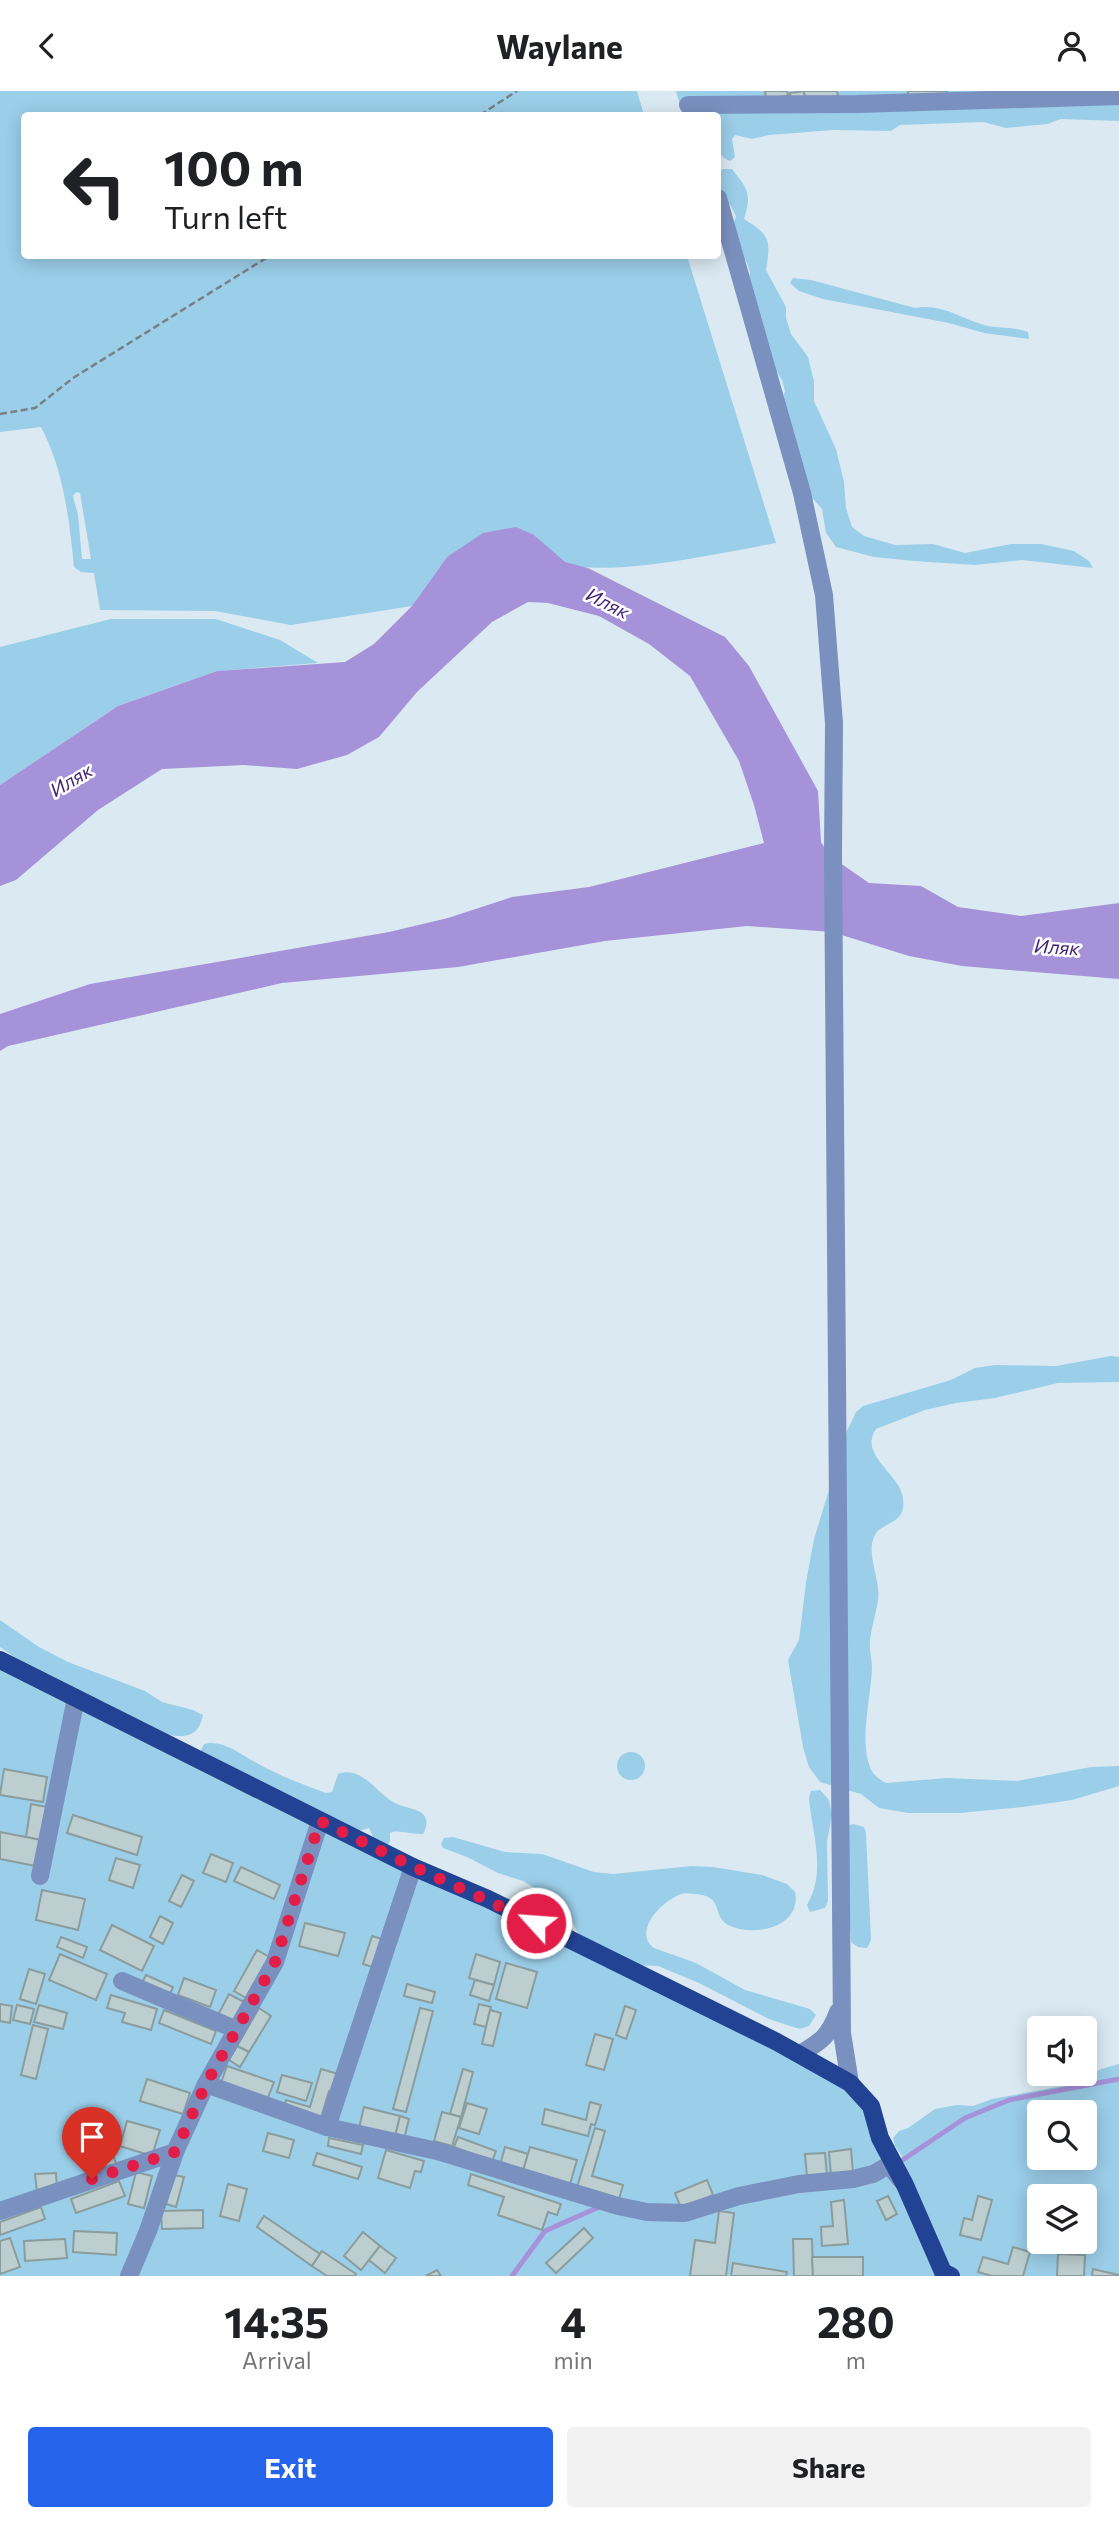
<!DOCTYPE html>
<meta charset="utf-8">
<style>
:root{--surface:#fff;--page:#f2f2f2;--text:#202124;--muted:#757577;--accent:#2563eb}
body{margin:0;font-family:Commissioner,sans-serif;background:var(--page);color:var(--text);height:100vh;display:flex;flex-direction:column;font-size:26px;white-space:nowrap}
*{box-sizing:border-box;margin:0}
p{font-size:23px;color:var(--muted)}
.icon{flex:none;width:38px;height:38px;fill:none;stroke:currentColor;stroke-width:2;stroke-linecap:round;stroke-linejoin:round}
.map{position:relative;height:2185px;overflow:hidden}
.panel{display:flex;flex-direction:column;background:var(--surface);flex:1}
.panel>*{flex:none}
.guide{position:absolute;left:21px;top:21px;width:700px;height:147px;border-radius:7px;box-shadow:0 4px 18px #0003;background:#fff;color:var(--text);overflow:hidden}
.controls{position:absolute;left:1027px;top:1925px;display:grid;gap:14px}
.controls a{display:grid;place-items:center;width:70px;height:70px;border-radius:7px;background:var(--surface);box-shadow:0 4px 18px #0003;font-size:35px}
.pin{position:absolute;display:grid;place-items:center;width:60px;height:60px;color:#fff;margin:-72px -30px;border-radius:50% 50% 50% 0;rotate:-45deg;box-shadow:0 0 7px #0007}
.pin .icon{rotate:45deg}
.me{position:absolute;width:77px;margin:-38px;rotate:296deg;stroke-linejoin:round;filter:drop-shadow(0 0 5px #0008)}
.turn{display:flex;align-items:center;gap:24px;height:147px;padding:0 28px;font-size:32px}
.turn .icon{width:91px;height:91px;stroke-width:2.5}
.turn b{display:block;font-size:49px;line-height:60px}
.eta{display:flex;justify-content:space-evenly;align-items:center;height:119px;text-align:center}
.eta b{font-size:42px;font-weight:700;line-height:49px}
.cta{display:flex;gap:14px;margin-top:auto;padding:14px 28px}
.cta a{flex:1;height:80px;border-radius:7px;background:var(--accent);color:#fff;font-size:28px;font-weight:700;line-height:80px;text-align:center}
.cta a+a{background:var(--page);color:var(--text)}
header{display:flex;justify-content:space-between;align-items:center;height:91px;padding:0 28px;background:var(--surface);font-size:32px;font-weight:700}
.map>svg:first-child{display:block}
</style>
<header><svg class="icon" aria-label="back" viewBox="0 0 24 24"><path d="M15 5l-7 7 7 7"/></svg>Waylane<svg class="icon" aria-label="person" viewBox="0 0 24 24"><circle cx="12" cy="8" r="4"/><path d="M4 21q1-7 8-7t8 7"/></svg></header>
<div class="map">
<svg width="1119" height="2185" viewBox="0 0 1119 2185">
<rect width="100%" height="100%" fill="#dbeaf2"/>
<g fill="#9bcee9" fill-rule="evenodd">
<path d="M0,0H637L644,24H24V164L687,165L776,452C731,460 604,488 566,472C555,467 543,452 534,444L447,466L412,515L291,534L215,520L100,519L94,482L81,481L74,476C69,427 64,380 41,336L0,341ZM76,401L80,402L91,468H82L78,424L73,405Z"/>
<path d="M676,0H1119V30L1061,28L1047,33L1006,37L983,31L900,34L891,40L833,39L769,44L752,48L735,44L732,48L735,66L730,70C711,64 718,41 718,24H683Z"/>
<path d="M722,78H732C748,98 752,103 744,128C770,144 771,149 766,179L786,216V227L791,243L808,266L814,290V310L836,358L844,391L846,417L852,436L864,445L895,454L933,453L965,462L1011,453H1041L1074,460L1089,470L1093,477L1022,469L975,474L914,470L874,466L836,456L826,442L822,418L808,402L782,311L785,300L782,289L769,269L747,207L750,181L747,172L732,150V136L736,126C730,104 710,107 722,78Z"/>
<path d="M793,187L811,189L915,217C941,212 960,227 984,234C998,238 1012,235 1028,241L1029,248L984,242L949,232L823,208L799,200L790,192Z"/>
<path d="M111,528H216L280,549L318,572L217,580L118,615L0,694V556Z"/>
<path d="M1111,1265L1119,1266V1291L1058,1292L995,1307L956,1312L925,1319L876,1338C858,1364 900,1383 903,1407C907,1435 881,1429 874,1446C866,1464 881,1489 878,1509C876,1523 871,1537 870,1551C869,1559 872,1569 872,1577C871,1606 860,1646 869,1673C871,1682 878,1688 886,1692L947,1687L1017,1690L1091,1676L1119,1675V1695L1072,1709L1023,1716L960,1722H908L879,1717L861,1703L820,1691L809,1676L803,1656L788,1569L799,1549L806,1491L814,1448L847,1340L856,1321L863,1315L951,1289L975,1277L995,1274L1056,1275Z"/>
<path d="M0,1529L39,1556L68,1571L145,1600L162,1611L193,1619L203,1624C200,1636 196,1644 183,1645C158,1647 126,1622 104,1611C88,1604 70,1599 54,1591C34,1582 18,1568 0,1556Z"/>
<path d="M0,1571L850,1992L895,2074L904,2068L895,2055L893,2047L899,2040L908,2037L935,2018L957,2014L973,2015L992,2008L1062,1995L1085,1987L1101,1978L1119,1973V2185H0ZM1040,2021H1085V2067H1040ZM1040,2105H1085V2151H1040Z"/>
<path d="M210,1652C228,1652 240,1663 255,1671C277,1684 302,1693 326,1702L332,1701L338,1683C361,1674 376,1701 393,1711C401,1716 417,1717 423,1723C429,1729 426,1738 423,1743C412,1744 398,1738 390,1742V1751L385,1756L374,1748L369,1737L358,1740L202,1666L201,1659L204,1653Z"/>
<circle cx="631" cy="1675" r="14"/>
<path d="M820,1699L829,1709L832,1724L827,1751L828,1810L825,1817L810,1821L807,1814C827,1781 812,1743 809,1707L811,1700Z"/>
<path d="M853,1733L864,1736L866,1742L871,1849L867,1857L858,1856L851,1851L844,1740L847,1735Z"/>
<path d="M453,1746L505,1761L542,1763L594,1781L613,1783L692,1775L713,1776L762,1784L787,1793L795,1801C802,1836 754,1847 728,1834C711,1824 725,1806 696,1803C692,1803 688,1802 685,1802C665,1806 631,1840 654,1857L696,1872L745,1899L810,1918L816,1924L809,1935L800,1938L790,1935L769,1928L699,1892L658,1875L630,1874L604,1862L577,1841L567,1818L560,1812L523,1790L498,1782L467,1766L443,1757L441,1753L444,1747Z"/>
</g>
<path fill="#a692d9" d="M516,436L534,444L565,471L588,477L725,546L749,575L818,700L821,751L830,765L869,792L921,795L958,816L1021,825L1119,812V888L962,875L909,865L832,841L747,835L605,850L458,876L282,892L8,955L0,960V923L90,893L389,841L448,827L512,806L589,796L764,752L754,714L739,670L690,585L649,553L599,525L548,512L528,511L492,531L417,601L379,646L347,664L297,678L244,674L162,678L98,719L16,789L0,795V694L118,615L217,580L345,571L374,553L412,515L447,466L483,442Z"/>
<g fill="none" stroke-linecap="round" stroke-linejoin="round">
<g stroke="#a692d9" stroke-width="5">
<path d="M898,2072L965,2027L1009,2009L1119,1988"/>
<path d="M512,2185L545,2140L599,2116"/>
</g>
</g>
<g fill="#bccecf" stroke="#8b9c9d" stroke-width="2">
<path d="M765,0H787L788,5L766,7Z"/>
<path d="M804,0L805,11L791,13L790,2Z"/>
<path d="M804,0H837L838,5L805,8Z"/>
<rect x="908" y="0" width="39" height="4"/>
<path d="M4,1678L47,1686L43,1711L0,1704Z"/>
<path d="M31,1713L47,1716L41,1749L26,1746Z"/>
<path d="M73,1724L142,1746L137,1764L67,1742Z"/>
<path d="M0,1741L41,1749L36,1775L0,1768Z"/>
<path d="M211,1763L233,1772L226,1791L203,1782Z"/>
<path d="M116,1767L140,1774L133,1797L109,1789Z"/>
<path d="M241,1776L280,1794L274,1808L234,1790Z"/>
<path d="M182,1784L194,1790L181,1816L169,1810Z"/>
<path d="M42,1799L85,1808L78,1839L36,1829Z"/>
<path d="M160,1825L173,1832L163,1853L150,1846Z"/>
<path d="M305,1832L345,1842L338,1865L299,1855Z"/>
<path d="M112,1834L154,1855L142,1880L100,1859Z"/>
<path d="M372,1845L385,1849L376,1877L363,1873Z"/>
<path d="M61,1846L87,1856L83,1867L57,1856Z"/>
<path d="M257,1859L271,1867L248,1908L234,1900Z"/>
<path d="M60,1863L107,1883L96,1909L49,1889Z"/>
<path d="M476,1863L500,1871L494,1894L469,1887Z"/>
<path d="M506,1872L537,1881L527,1917L496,1908Z"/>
<path d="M29,1878L45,1883L36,1913L20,1908Z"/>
<path d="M146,1884L173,1896L168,1908L140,1896Z"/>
<path d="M184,1887L216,1899L210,1916L178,1904Z"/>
<path d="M475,1889L494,1894L489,1910L470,1904Z"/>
<path d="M407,1893L435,1901L432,1912L404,1905Z"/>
<path d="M229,1903L244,1911L231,1936L216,1928Z"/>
<path d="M111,1904L157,1918L151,1939L122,1931L125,1922L107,1917Z"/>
<path d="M0,1913L12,1915L10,1932L0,1930Z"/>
<path d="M479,1913L491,1916L486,1936L474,1933Z"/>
<path d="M17,1914L34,1918L30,1933L13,1929Z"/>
<path d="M39,1914L67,1922L63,1938L34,1931Z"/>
<path d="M625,1915L636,1919L626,1948L616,1944Z"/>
<path d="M259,1917L271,1925L249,1961L237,1955Z"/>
<path d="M420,1917L433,1920L406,2021L393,2018Z"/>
<path d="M164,1919L216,1940L211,1953L159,1932Z"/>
<path d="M490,1919L501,1922L493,1955L482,1953Z"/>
<path d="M33,1934L48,1938L36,1988L21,1984Z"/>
<path d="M595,1943L613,1948L604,1979L586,1974Z"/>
<path d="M237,1955L249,1961L240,1976L229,1969Z"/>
<path d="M227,1975L274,1991L267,2009L221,1992Z"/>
<path d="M321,1978L338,1983L333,2001L329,2000L321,2027L284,2016L286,2009L310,2016Z"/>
<path d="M463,1978L473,1981L461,2026L450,2023Z"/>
<path d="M282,1984L312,1992L306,2010L277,2001Z"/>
<path d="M147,1988L190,2002L183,2023L140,2010Z"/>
<path d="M590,2011L601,2014L595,2034L591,2033L588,2045L542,2033L545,2018L586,2029Z"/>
<path d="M467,2012L487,2018L479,2043L459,2037Z"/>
<path d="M364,2016L400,2025L395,2046L359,2037Z"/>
<path d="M442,2021L461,2026L452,2055L434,2050Z"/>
<path d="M400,2025L409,2028L404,2048L395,2046Z"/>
<path d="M127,2030L160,2039L152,2065L120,2055Z"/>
<path d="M595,2037L605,2040L592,2085L623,2094L619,2108L577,2096Z"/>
<path d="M268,2042L294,2049L289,2067L263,2060Z"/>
<path d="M458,2046L496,2060L492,2070L454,2056Z"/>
<path d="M329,2047L363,2054L361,2063L328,2055Z"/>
<path d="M505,2056L528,2063L523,2080L500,2074Z"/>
<path d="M530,2056L577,2069L570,2093L523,2080Z"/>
<path d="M851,2058L853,2082L831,2084L829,2061Z"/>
<path d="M386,2059L424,2070L421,2081L415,2080L410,2097L378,2087Z"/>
<path d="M111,2060L118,2077L95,2086L89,2068Z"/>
<path d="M317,2062L362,2076L358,2088L313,2074Z"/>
<path d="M825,2062L827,2085L807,2086L805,2063Z"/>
<path d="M136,2081L152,2085L144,2117L128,2113Z"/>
<path d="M56,2082L57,2100L37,2101L35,2083Z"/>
<path d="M471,2083L561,2113L557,2124L548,2121L542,2139L498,2124L504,2106L468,2094Z"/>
<path d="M174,2084L184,2086L176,2116L166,2113Z"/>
<path d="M707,2089L713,2104L681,2117L675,2102Z"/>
<path d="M119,2090L125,2105L76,2122L71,2108Z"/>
<path d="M228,2093L247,2098L239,2130L220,2125Z"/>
<path d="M1071,2096L1094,2097L1093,2156H1069V2151H1085V2105H1070Z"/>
<path d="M888,2105L897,2123L886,2129L877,2110Z"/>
<path d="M978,2105L992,2109L981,2149L960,2144L964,2127L972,2129Z"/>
<path d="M844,2109L848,2153L822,2155L821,2136L833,2135L831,2111Z"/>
<path d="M41,2116L45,2128L0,2144V2131Z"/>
<path d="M203,2119V2137L162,2138L161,2120Z"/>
<path d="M719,2120L734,2122L726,2185H690L695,2149L715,2152Z"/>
<path d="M264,2125L320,2163L312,2175L257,2136Z"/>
<path d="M584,2137L593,2147L556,2182L546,2172Z"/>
<path d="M74,2140L117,2142L116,2164L73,2161Z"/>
<path d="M363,2141L380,2155L361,2179L344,2165Z"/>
<path d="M10,2147L20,2176L0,2183V2150Z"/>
<path d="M65,2148L67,2167L25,2170L24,2150Z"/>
<path d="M793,2148H812L813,2185H794Z"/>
<path d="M380,2155L396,2167L385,2182L369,2169Z"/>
<path d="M1013,2156L1030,2161L1023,2185H992L978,2181L983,2166L1008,2173Z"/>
<path d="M322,2160L356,2183L355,2185H327L312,2175Z"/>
<path d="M1058,2163L1085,2164L1084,2185H1057Z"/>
<path d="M812,2166H863V2185H813Z"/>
<path d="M733,2172L787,2181L786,2185H731Z"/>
<path d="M1093,2178L1119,2184V2185H1092Z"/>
<path d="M437,2179L441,2185H426Z"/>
</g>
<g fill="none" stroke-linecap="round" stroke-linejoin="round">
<g stroke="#778187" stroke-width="2.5" stroke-dasharray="7 3.5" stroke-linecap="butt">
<path d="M480,24L517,0"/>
<path d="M0,323L35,317L73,287L271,164"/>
</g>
<g stroke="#7a90be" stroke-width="18">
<path d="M688,14L858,13L1119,5"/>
<path d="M718,107L802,402L824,504L834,632L833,762L842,1942L850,1992"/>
<path d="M40,1785L76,1607"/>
<path d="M122,1890L237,1939"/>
<path d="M800,1963C822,1950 829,1945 838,1921"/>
<path d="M206,1993L327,2036L437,2060L618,2115L647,2121L685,2122L739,2105L799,2093L853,2088L873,2083L889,2074L901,2089"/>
<path d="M327,2036L413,1776"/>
<path d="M0,2120L175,2061L206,1993L275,1871L320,1730"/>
<path d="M129,2185L148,2140L175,2061"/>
</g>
<path stroke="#224394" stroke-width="18" d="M0,1569L413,1776L488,1808L777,1951L850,1992L871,2015L880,2047L905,2094L943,2181L951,2185"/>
</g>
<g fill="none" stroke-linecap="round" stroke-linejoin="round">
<path stroke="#e11d48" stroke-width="12" stroke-dasharray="0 21.6" d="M92,2088L175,2061L206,1993L275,1871L320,1730L414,1776L536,1832"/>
</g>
<g text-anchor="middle" stroke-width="5" stroke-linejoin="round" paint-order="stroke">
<g font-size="19" font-style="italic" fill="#442476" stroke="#fff">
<text transform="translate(608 512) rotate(27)" y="7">Иляк</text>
<text transform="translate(71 689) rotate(-31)" y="7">Иляк</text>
<text transform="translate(1057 856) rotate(4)" y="7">Иляк</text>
</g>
</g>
</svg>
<div class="controls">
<a><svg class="icon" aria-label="sound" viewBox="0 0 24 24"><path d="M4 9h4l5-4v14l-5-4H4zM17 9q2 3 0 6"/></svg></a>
<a><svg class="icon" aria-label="search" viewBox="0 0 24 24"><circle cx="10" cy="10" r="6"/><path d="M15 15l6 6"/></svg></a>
<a><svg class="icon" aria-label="layers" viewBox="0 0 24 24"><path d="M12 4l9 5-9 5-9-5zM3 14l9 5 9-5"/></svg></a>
</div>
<div class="pin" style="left:92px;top:2088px;background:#d93025"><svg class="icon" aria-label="arrive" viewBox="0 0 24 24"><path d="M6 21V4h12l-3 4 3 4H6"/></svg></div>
<svg class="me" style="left:536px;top:1832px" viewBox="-20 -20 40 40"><circle r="17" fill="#e11d48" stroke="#fff" stroke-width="3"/><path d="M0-11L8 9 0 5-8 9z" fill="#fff"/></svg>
<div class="guide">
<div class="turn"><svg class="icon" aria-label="left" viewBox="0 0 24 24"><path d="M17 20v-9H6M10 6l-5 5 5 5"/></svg><div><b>100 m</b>Turn left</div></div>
</div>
</div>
<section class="panel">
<div class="eta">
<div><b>14:35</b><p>Arrival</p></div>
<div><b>4</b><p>min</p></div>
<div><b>280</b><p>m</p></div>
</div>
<div class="cta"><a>Exit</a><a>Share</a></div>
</section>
